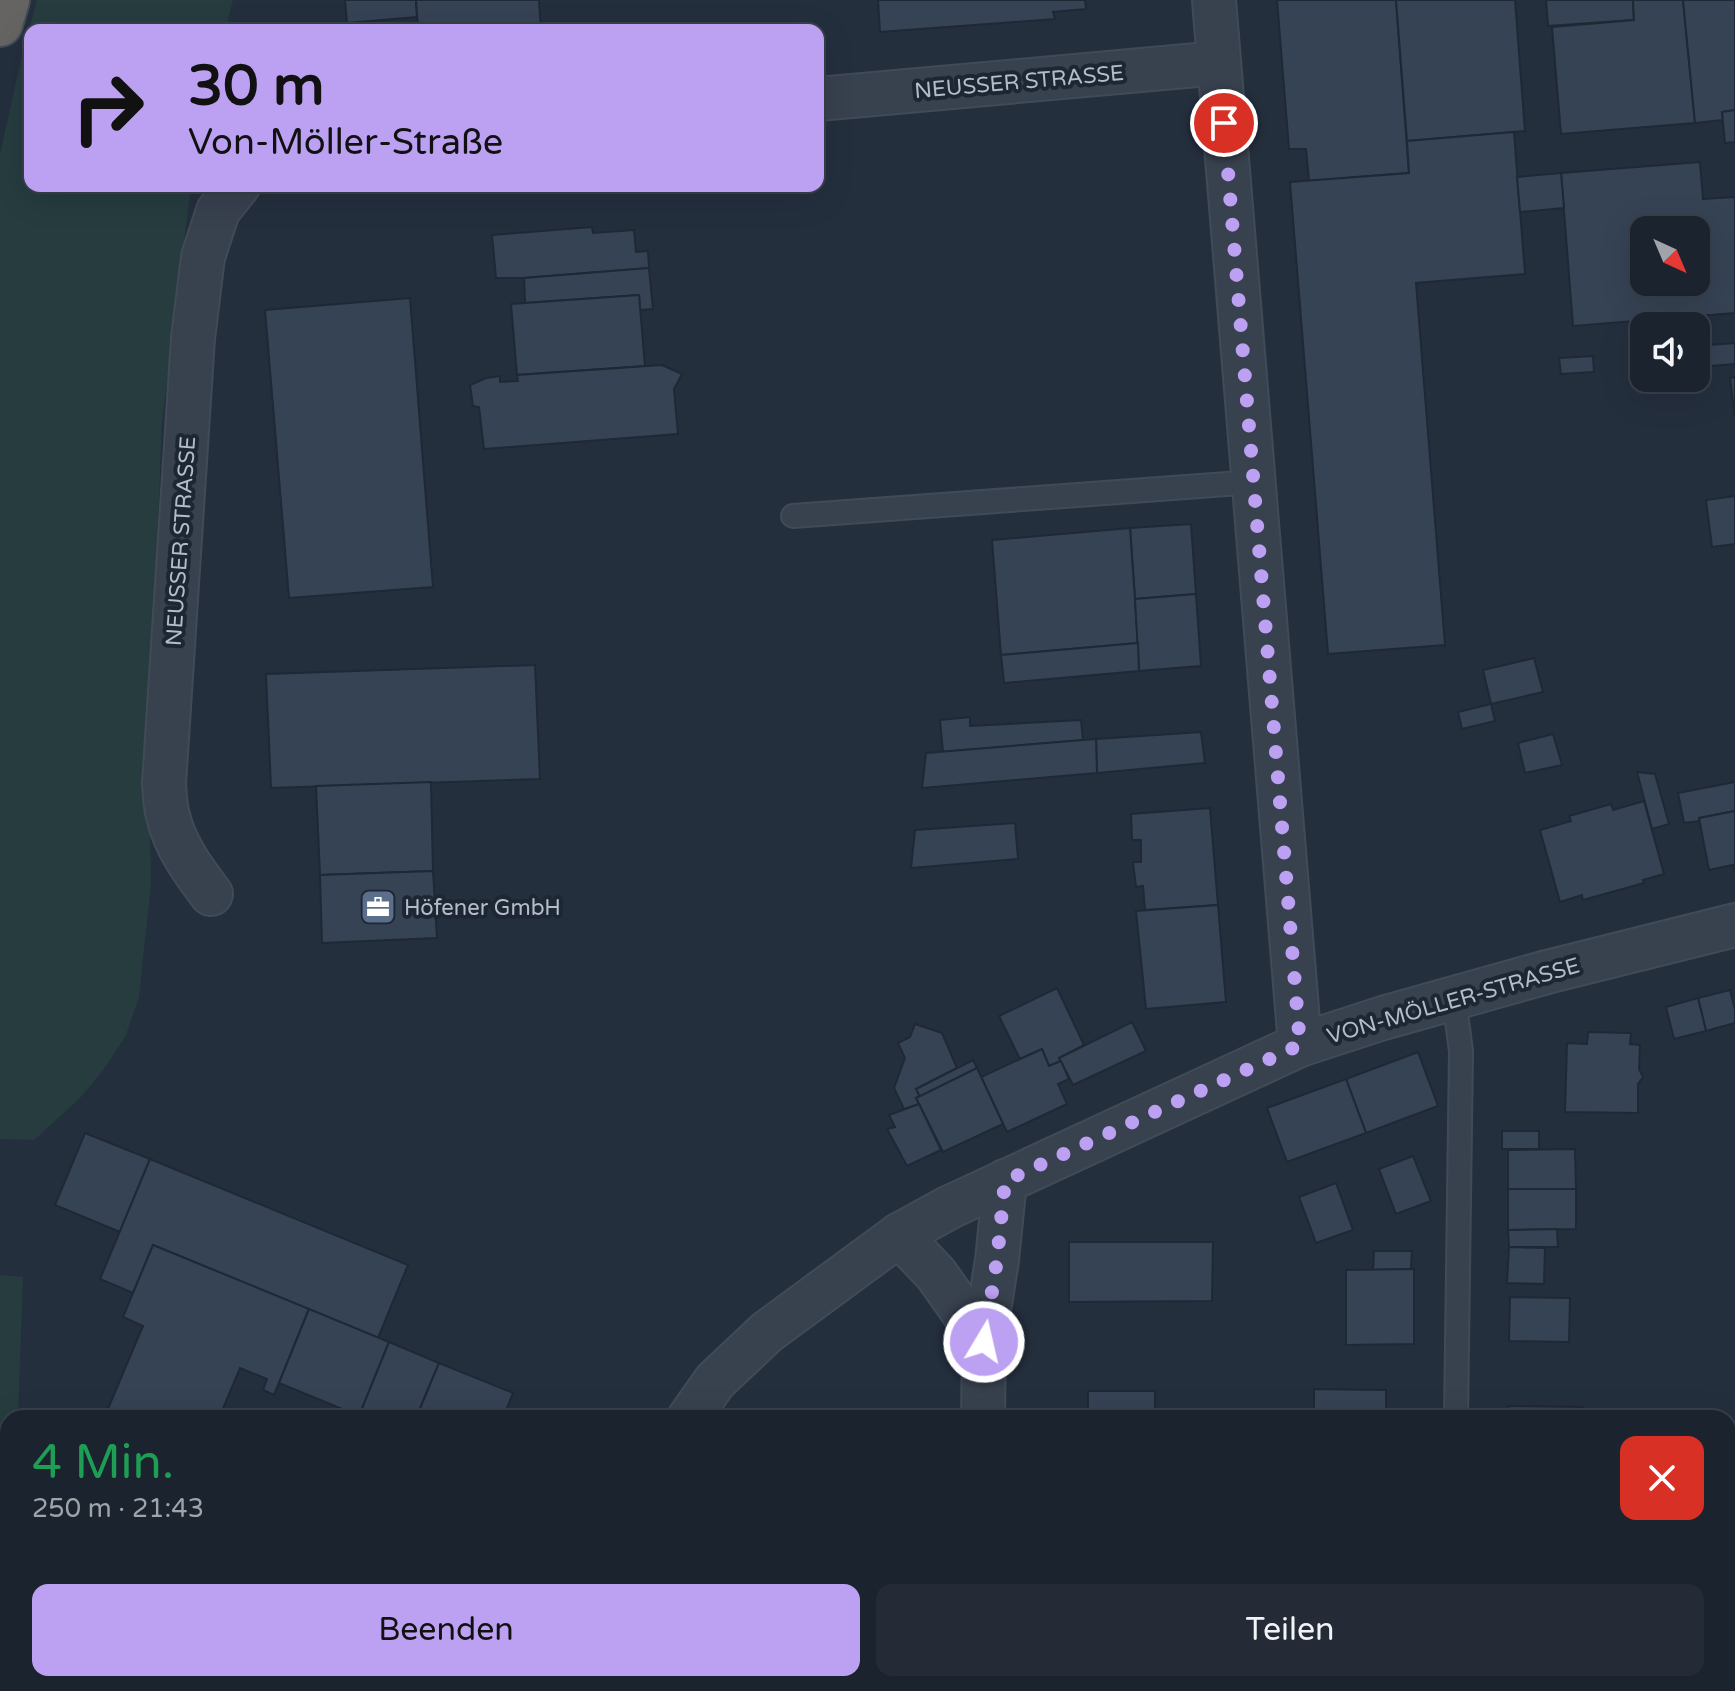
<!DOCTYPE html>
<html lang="de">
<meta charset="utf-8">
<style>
:root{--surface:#1b232e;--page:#242b36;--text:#f1f3f6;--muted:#a0a4aa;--line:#39404a;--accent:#bca0f2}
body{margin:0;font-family:"Varela Round",sans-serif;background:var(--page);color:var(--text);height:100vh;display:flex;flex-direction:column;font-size:30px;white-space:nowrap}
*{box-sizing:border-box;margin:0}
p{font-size:26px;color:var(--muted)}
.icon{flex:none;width:44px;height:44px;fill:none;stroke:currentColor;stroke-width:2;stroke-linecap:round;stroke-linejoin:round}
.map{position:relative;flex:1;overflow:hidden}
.side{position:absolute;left:0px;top:1410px;width:1736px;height:282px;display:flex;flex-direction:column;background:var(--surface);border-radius:24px 24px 0 0;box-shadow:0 8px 32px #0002,0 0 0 2px var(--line)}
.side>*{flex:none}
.top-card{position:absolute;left:24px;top:24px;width:800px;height:168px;border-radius:16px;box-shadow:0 8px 32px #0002,0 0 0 2px var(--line);background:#bca0f2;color:#111;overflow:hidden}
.needle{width:52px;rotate:136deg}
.fabs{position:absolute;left:1630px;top:216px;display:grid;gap:16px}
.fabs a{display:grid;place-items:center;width:80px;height:80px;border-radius:16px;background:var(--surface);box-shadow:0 8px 32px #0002,0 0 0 2px var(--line);font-size:40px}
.pin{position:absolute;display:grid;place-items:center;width:68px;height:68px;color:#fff;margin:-34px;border:4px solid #fff;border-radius:50%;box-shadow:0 2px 8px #0007}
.me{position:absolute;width:88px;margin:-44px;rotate:9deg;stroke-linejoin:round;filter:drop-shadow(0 0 6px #0008)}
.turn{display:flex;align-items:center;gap:28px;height:168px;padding:0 32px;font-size:36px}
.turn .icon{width:104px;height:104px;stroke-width:2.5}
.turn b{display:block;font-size:56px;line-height:68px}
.round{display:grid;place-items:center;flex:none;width:84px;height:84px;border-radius:16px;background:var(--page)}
.overview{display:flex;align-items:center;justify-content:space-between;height:136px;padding:0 32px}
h1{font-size:48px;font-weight:600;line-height:60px;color:#1e9e55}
.cta{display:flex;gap:16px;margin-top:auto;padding:16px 32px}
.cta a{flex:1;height:92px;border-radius:16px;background:var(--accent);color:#111;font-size:32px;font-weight:600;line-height:92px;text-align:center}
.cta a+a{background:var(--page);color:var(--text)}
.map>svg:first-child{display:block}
</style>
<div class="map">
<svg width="1735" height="1691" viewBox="0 0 1735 1691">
<rect width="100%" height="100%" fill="#242f3e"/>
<g fill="#263c3f">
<path d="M37,0H233L225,30H30V186H191L162,423L149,754L151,884L139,997L126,1035L104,1069L80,1098L34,1140L0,1139V154L18,73Z"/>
<path d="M0,1275L23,1277L18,1418H8V1684H544V1691H0Z"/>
</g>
<g fill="#364354" stroke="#1f2835" stroke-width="2" fill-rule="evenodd">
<path d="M345,0H416L417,17L347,23Z"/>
<path d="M416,0H539L541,30H418Z"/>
<path d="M878,0H1085L1086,9L1053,12L1055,19L880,32Z"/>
<path d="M1277,0H1396L1409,173L1309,181L1306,149H1289Z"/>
<path d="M1396,0H1515L1525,131L1407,141Z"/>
<path d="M1546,0H1633L1634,20L1548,26Z"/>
<path d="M1633,0H1683L1695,123L1561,134L1552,27L1634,20Z"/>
<path d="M1683,0H1735V110L1722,112L1723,120L1695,123Z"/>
<path d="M1735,110V142L1725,143L1722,112Z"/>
<path d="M1514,132L1525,274L1416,283L1445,645L1328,654L1290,182L1409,173L1407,141Z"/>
<path d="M1700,162L1703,199L1735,197V313L1573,326L1561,173ZM1644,230H1696V282H1644Z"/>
<path d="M1561,173L1564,208L1520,212L1517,177Z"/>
<path d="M592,227L593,233L634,230L636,252L648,251L649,268L524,278H496L492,235Z"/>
<path d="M649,268L653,309L640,310L639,295L525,303L524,278Z"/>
<path d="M639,295L645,366L517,375L511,304Z"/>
<path d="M410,298L433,587L289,598L265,310Z"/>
<path d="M1735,343V364L1698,367L1697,346Z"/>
<path d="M1593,356L1594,372L1561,374L1559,358Z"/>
<path d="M662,365L682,374L674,389L678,434L484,449L479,407L473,406L470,385L486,378L500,376V382L518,381L517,375Z"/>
<path d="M1735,377V418L1730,378Z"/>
<path d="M1735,496V544L1712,547L1706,500Z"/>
<path d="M1191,524L1196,594L1135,599L1130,528Z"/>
<path d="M1130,528L1138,643L1001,655L992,540Z"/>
<path d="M1196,594L1201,666L1139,671L1135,599Z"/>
<path d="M1138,643L1139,671L1004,683L1001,655Z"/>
<path d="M1534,658L1543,692L1491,704L1483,670Z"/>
<path d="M535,665L540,779L271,788L266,674Z"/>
<path d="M1491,704L1495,721L1462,729L1458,712Z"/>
<path d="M970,717V726L1081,720L1083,740L943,752L940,720Z"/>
<path d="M1201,732L1205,763L1097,773L1096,739Z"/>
<path d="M1553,734L1562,765L1525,773L1518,743Z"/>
<path d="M1096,739L1097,773L922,788L926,753Z"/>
<path d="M1637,772L1655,774L1669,824L1652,829Z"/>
<path d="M431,782L433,871L320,875L316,786Z"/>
<path d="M1735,782V811L1699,818V821L1684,823L1678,793Z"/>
<path d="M1644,801L1664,874L1643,880L1644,883L1583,900L1582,895L1560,902L1540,830L1571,821L1569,816L1611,804L1613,810Z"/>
<path d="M1210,808L1218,905L1145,910L1143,886L1136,887L1133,862H1141V840H1132L1131,814Z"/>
<path d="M1735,811V872L1733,865L1709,870L1699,818Z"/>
<path d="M1015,823L1018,859L911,868L915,830Z"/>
<path d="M433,871L437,938L322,943L320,875Z"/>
<path d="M1218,905L1226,1002L1146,1009L1136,911Z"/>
<path d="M1057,988L1084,1045L1059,1058L1061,1061L1049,1066L1042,1049L1020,1059L999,1016Z"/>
<path d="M1730,990L1735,1009V1023L1706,1031L1698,998Z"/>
<path d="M1698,998L1706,1031L1674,1039L1666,1007Z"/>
<path d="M1132,1022L1146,1051L1073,1085L1059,1058Z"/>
<path d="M915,1024L942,1033L957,1068L916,1089L920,1097L916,1098L919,1104L904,1109L894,1088L905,1058L898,1043L910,1037Z"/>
<path d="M1588,1032L1631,1033L1630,1044L1640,1045L1639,1069L1643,1077L1638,1084V1113L1565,1112L1567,1043L1587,1044Z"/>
<path d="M1042,1049L1049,1066L1061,1061L1069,1079L1058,1084L1067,1104L1007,1132L981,1077Z"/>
<path d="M1418,1052L1438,1106L1366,1133L1346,1079Z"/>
<path d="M973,1060L977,1068L920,1097L916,1089Z"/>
<path d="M977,1068L1003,1124L943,1152L916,1098Z"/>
<path d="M1346,1079L1366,1133L1287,1162L1267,1108Z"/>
<path d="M919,1104L941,1150L907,1166L887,1129L895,1127L889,1115Z"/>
<rect x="1502" y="1131" width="37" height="18"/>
<path d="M85,1133L150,1159L120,1232L55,1205Z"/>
<path d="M1575,1149L1576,1189H1508V1150Z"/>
<path d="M1413,1156L1431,1201L1396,1214L1379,1169Z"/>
<path d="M150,1159L408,1265L378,1338L153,1245L133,1293L100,1279Z"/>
<path d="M1336,1183L1353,1230L1316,1243L1299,1197Z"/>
<path d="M1508,1189H1576V1229L1508,1230Z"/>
<path d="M1557,1229L1558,1247H1509L1508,1230Z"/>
<path d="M1069,1242H1213L1212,1301L1069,1302Z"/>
<path d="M153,1245L309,1309L274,1395L263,1390L267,1379L240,1368L219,1418H104L143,1326L123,1317Z"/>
<path d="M1509,1247L1545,1248L1544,1284L1507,1283Z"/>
<path d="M1374,1251H1412L1411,1269L1373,1270Z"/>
<path d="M1414,1269V1344L1346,1345V1270Z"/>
<path d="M1510,1297L1570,1298L1569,1342L1509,1341Z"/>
<path d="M309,1309L389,1342L359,1416L279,1383Z"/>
<path d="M389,1342L439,1363L416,1418H337L341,1409L359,1416Z"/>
<path d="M439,1363L513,1393L503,1418H416Z"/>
<path d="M1314,1389L1386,1390V1418H1314Z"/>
<rect x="1088" y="1391" width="67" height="27"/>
<path d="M1508,1406L1583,1407V1418H1507Z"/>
<rect x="753" y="1412" width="159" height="6"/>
<rect x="639" y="1684" width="76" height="7"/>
<rect x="830" y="1684" width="30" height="7"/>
<rect x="860" y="1684" width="51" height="7"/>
<path d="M1163,1684H1197L1196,1691H1163Z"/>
<path d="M1411,1684H1443L1446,1691H1413Z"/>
<path d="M1659,1684H1693L1694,1687L1682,1691H1662Z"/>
</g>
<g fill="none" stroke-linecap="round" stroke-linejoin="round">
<defs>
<g id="service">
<path d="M793,516L1254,482"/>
<path d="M1454,998L1461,1051L1456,1418"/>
</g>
<g id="minor">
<path d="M1214,0L1300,1045"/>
<path d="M818,99L1219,63"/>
<path d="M211,894C193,870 175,846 168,816C165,806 165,794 164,784L193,338L203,257L218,211L238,186"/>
<path d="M899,1235L936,1274L984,1342"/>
<path d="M689,1418L715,1381L767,1332L899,1235L950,1207L1300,1045L1383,1018L1547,972L1735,925"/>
<path d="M983,1418L984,1342L997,1260L1005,1181"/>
<path d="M984,1684V1691"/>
<path d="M455,1691L461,1684"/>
<path d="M564,1691L565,1684"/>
</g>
<path id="trunk" d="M0,24L7,0"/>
</defs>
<use href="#service" stroke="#414a57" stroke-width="26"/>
<use href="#minor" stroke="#414a57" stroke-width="46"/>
<use href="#trunk" stroke="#434c59" stroke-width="48"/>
<use href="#service" stroke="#38414e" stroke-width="22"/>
<use href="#minor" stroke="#38414e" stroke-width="42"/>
<use href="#trunk" stroke="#656462" stroke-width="44"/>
</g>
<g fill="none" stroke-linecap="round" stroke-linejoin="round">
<path stroke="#bca0f2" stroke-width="14" stroke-dasharray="0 25.2" d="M984,1342L997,1260L1005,1181L1300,1045L1224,123"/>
</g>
<defs>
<symbol id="office-square" viewBox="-11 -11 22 22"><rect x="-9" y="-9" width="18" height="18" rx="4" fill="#5c6f8a" stroke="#1d2633"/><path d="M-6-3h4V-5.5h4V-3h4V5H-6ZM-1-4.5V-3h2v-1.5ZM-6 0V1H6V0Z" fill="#fff"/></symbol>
</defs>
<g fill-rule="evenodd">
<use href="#office-square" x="358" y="887" width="40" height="40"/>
</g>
<g text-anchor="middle" stroke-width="8" stroke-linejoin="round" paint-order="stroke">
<g font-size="22" fill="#b4bcc9" stroke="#1d2633">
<text transform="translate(1019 81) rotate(-5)" y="8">NEUSSER STRASSE</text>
<text transform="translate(180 541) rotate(-86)" y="8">NEUSSER STRASSE</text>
<text transform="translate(1453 1000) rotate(-16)" y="8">VON-MÖLLER-STRASSE</text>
</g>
<g font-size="22" fill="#b4bcc9" stroke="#1d2633" text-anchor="start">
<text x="404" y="915">Höfener GmbH</text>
</g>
</g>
</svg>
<div class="fabs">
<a><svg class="needle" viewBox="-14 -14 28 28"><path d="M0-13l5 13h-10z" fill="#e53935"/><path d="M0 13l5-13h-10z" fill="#a0a4aa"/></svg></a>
<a><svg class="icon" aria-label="sound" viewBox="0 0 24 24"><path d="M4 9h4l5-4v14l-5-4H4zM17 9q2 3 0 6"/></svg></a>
</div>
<div class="pin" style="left:1224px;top:123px;background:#d93025"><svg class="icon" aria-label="arrive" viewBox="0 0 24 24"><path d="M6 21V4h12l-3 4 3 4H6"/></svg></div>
<svg class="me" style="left:984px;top:1342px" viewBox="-20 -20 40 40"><circle r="17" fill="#bca0f2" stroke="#fff" stroke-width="3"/><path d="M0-11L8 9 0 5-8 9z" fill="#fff"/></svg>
<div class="top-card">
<div class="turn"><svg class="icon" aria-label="right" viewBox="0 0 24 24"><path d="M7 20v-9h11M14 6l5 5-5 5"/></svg><div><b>30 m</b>Von-Möller-Straße</div></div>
</div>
<section class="side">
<div class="overview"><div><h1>4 Min.</h1><p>250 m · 21:43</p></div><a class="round" style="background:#d93025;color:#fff"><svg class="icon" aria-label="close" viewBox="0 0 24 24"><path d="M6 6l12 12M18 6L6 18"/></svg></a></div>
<div class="cta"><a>Beenden</a><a>Teilen</a></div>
</section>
</div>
